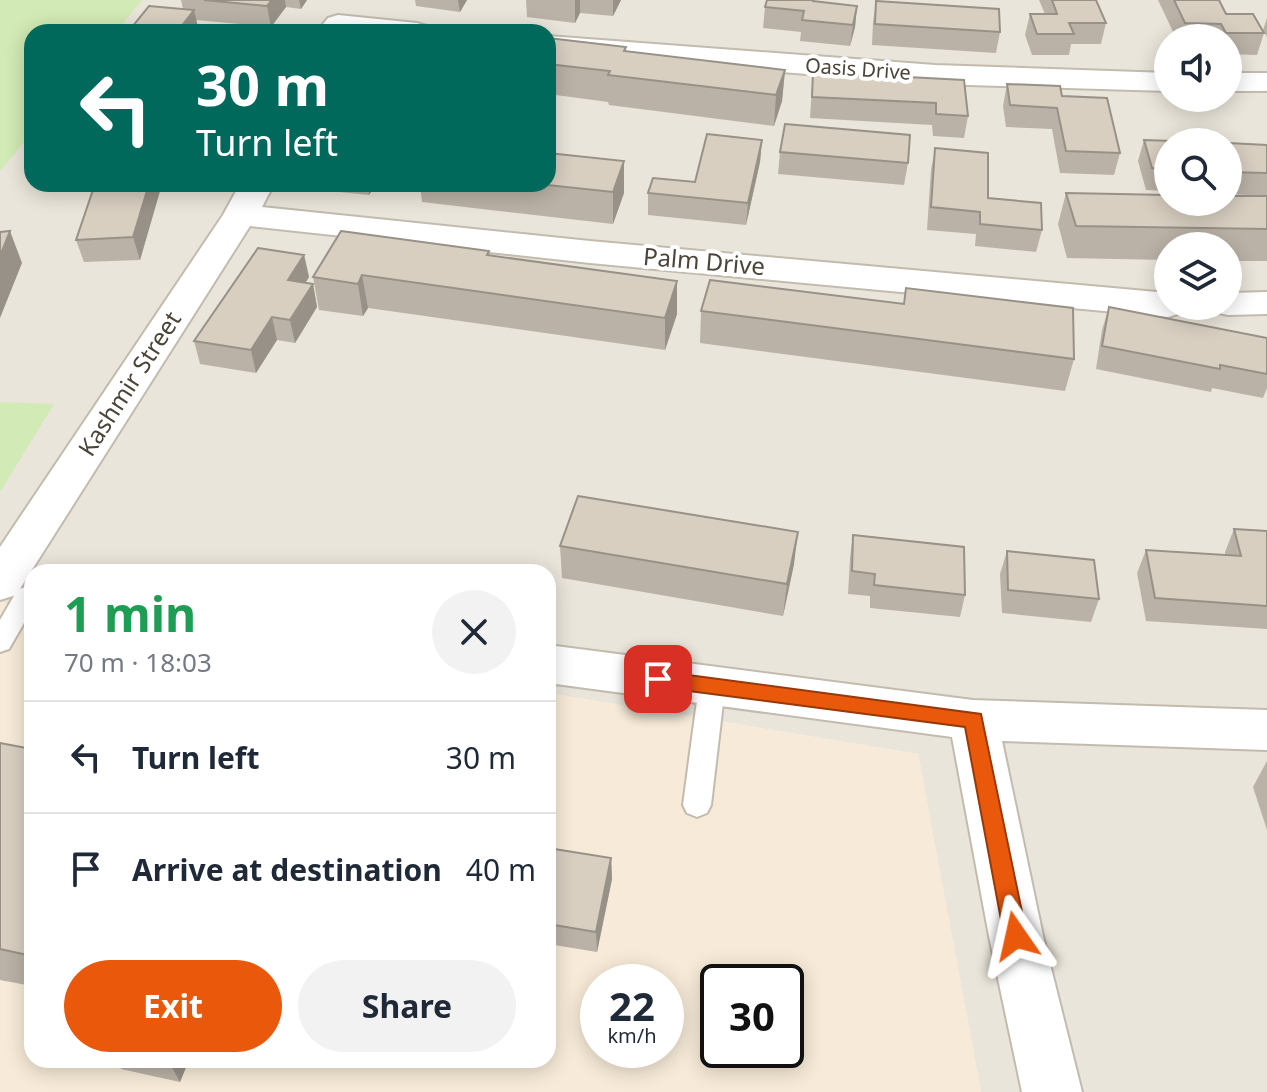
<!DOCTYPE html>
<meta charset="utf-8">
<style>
:root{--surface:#fff;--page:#f2f2f3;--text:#1f2937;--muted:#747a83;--line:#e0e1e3;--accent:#ea580c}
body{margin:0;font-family:"Noto Sans",sans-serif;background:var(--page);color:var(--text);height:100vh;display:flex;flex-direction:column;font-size:30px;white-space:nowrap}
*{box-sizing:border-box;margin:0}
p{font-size:26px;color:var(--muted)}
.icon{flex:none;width:44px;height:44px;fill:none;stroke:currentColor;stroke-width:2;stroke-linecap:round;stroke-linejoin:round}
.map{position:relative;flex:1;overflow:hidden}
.panel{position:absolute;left:24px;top:564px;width:532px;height:504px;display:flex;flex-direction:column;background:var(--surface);border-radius:24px;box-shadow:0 4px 20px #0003}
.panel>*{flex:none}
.banner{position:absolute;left:24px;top:24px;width:532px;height:168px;border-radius:24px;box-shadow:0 4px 20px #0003;background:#00695c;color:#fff;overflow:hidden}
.tools{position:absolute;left:1154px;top:24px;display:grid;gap:16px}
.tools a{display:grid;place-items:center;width:88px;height:88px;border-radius:50%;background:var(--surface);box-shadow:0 4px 20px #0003;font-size:40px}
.speed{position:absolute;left:580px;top:964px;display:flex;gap:16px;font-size:40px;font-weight:700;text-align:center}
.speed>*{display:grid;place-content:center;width:104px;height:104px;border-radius:50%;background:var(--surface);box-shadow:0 4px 20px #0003;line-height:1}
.speed small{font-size:20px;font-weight:400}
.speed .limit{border:4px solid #111;border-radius:12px;background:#fff;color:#111}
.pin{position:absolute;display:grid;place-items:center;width:68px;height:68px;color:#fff;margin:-34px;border-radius:16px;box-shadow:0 4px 12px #0006}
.me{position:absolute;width:88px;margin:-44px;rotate:349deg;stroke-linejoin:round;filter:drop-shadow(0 0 6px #0008)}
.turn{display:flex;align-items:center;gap:28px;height:168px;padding:0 40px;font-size:36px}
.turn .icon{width:104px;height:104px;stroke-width:2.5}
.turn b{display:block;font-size:56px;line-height:68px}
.round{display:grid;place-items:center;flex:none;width:84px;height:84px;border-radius:42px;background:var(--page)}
.summary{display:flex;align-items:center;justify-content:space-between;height:136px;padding:0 40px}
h1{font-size:48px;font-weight:700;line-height:60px;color:#1e9e55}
.button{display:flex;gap:16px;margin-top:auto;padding:16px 40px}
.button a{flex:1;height:92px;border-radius:48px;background:var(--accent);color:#fff;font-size:32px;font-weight:700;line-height:92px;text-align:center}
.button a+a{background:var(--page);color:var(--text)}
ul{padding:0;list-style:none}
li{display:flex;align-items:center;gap:24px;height:112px;padding:0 40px;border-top:2px solid var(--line)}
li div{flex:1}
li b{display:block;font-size:30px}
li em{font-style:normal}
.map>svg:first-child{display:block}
</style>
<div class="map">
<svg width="1267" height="1092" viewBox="0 0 1267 1092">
<rect width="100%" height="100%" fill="#f6f3ec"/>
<path fill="#eae5da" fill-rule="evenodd" d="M124,0H1267V1092H981L918,754L548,693V572H32V608L0,602V131L32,98V184H548V32H94ZM1168,38H1228V98H1168ZM1168,142H1228V202H1168ZM1168,246H1228V306H1168Z"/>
<path fill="#f7ead8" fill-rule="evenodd" d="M0,602L32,608V1060H548V693L918,754L981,1092H0ZM598,982H666V1050H598ZM718,982H786V1050H718Z"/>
<g fill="#d2eab5">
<path d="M0,0H142L116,32H32V133L0,171Z"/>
<path d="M0,402L54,404L0,492Z"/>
</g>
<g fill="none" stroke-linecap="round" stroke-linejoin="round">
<defs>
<g id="lane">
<path d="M27,587L32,588V609L9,649L0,652V620L18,589Z"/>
<path d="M712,676L721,679L725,686L711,805L707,813L697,817L687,813L683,805L699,686L703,679Z"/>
</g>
<g id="street">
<path d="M338,15L417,23L427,26L432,32L328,30L323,24L328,18Z"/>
<path d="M548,36L935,65L1168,73V91L935,84L548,54Z"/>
<rect x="1228" y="73" width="39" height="18"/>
<path d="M240,184H274L262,207L590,241L1168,293V306H1186L1181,313L1168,317L590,263L250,226L16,595L0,600V547L223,215Z"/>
<path d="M1267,292V314L1228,315L1215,312L1211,306H1228V293Z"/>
<path d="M548,645L973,700L1267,710V750L1002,741L1043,936L1082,1092H1022L989,936L952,737L548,683Z"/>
</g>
</defs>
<use href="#lane" stroke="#c2bbae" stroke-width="4"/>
<use href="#street" stroke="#c2bbae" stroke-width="4"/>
<use href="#lane" fill="#fff" fill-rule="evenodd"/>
<use href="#street" fill="#fff" fill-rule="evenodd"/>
</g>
<g fill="#bab2a6">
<path d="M181,0H307L301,9L286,7L271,27L196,20L198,32H128L183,9Z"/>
<path d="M415,0H467L460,12L416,6Z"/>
<path d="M526,0H621L613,16L580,13L575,23L527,17Z"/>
<path d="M1039,0H1096L1106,23L1101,44H1071L1069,55H1032L1025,35L1030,14H1045Z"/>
<path d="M1158,0H1219L1226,14L1264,33L1257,55L1228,54V38H1176Z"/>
<path d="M876,1L1000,32L996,53L872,45L873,22Z"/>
<path d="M817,2L857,6L855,27L850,46L800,41L801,32L763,28L765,7Z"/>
<path d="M1267,18V37L1263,30Z"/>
<path d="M548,38L626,47V51L785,70L782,101L774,126L609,105L608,102L548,94Z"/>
<path d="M813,72L964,80L968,116L964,138L933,136L932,125L810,118Z"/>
<path d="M1007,84L1062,96L1120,153L1114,175L1060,173L1052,129L1006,127L1003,106Z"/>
<path d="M762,140L760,162L746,225L648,215V193L695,182Z"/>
<path d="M1144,140L1168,142V191L1146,190L1138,161Z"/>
<path d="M1228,143L1267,145V196L1228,194Z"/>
<path d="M935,148L988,198L1042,230L1036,252L975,246L976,234L927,230L931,170Z"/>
<path d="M780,152L908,163L904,185L778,174Z"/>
<path d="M624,161V193L613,224L422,202L420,184H548Z"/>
<path d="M90,184H162L140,260L84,262L76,240L93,189H91Z"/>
<path d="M309,184H376L369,195L310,189Z"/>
<path d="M1066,193L1267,196V261H1228V246H1168V260L1067,258L1058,224Z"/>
<path d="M489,251L490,256L677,314L665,350L368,308L363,316L319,310L313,277Z"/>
<path d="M304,255L309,277L305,283L313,284L317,307L295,343L277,340L256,373L200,364L194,341Z"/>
<path d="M1109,307L1267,338V388L1263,398L1212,388L1211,392L1096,369L1102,330Z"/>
<path d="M701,311L1074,359L1065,391L700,343Z"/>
<path d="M1234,529L1267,531V629L1146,621L1137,573L1146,550L1225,555V552Z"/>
<path d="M853,535L965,595L960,617L870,608V596L848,594L850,558Z"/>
<path d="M560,546L794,564L783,616L562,578Z"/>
<path d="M1007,551L1099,599L1091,622L1002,613L1000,574Z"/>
<path d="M0,743L32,749V986L0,980Z"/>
<path d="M1267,761V830L1253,787Z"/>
<path d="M548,848L611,858L612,879L597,952L548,944Z"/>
<path d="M116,1060H189L180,1082L121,1069Z"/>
<path d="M262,1060H303L300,1068Z"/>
</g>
<g fill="#979187">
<path d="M272,0H285L286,7L271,27L267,6Z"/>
<path d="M299,0H307L301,9Z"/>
<path d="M458,0H467L460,12Z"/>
<path d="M575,0H580V13L575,23Z"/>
<path d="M613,0H621L613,16Z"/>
<path d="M857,6L855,27L850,46L853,25Z"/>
<path d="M194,10L199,31L198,32H177Z"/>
<path d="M785,70L782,101L774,126L776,95Z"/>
<path d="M762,140L760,162L746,225L748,203Z"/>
<path d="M624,161V193L613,224V192Z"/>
<path d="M149,184H162L140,260L133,237Z"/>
<path d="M368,184H376L369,195Z"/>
<path d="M10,231L22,263L0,318V256Z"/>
<path d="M304,255L309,277L293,303L288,280Z"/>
<path d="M362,275L368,308L363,316L358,284Z"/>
<path d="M677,281V314L665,350V318Z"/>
<path d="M313,284L317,307L295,343L290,320Z"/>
<path d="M272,317L277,340L256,373L251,350Z"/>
<path d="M798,532L794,564L783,616L787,584Z"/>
<path d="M611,858L612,879L597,952L596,932Z"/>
<path d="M168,1060H189L180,1082Z"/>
<path d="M296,1060H303L300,1068Z"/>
</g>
<g fill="#d8cfc1" stroke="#979187" stroke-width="2">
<path d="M204,0H272L267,6Z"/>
<path d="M767,0H813V1L857,6L853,25L802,20L804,11L765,7Z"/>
<path d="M1052,0H1096L1106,23H1069L1074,34H1037L1030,14H1057Z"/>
<path d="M1174,0H1219L1226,14H1253L1264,33H1226L1221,24L1185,23Z"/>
<path d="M876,1L999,9L1000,32L875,24Z"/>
<path d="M149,6L194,10L177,32H128Z"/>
<path d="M386,25L423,28L421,32H382Z"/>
<path d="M548,38L626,47L624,51L785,70L776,95L608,75L610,71L548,64Z"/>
<path d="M813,72L964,80L968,116L936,114V103L812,97Z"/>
<path d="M1007,84L1060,86L1062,96L1107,98L1120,153L1066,151L1057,108L1010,105Z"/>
<path d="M785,124L910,135L908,163L780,152Z"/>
<path d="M707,134L762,140L748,203L648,193L653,178L695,182Z"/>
<path d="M1144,140L1201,142H1168V169L1152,168Z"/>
<path d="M1228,143L1267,145V173L1228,172Z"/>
<path d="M935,148L988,153V198L1041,203L1042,230L980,224V212L931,207Z"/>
<path d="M548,153L624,161L613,192L538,184H548Z"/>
<path d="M95,184H149L133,237L76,240Z"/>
<path d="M1066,193L1168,195V202H1228V196H1267V229L1076,226Z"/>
<path d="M10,231L0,256V232Z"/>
<path d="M341,231L489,251L487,255L677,281L665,318L362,275L358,284L313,277Z"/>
<path d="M258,248L304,255L288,280L313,284L290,320L272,317L251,350L194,341Z"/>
<path d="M710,280L904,304L906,288L1073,308L1074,359L701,311Z"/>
<path d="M1109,307L1267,338V374L1220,365V369L1102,346Z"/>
<path d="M578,496L798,532L787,584L560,546Z"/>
<path d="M1234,529L1267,531V606L1155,598L1146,550L1241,556Z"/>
<path d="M853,535L964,547L965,595L874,585L875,574L852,571Z"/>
<path d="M1007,551L1094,560L1099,599L1008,590Z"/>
<path d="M0,743L32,749V956L0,949Z"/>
<path d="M548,848L611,858L596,932L548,924Z"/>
</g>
<path fill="#ea580c" stroke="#983908" stroke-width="2" d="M658,671L981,714L1027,936L1024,943L1016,946L1008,943L1004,936L965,727L658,687L651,684L648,679L651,673Z"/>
<g text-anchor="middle" stroke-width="8" stroke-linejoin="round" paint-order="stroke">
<g font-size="20" fill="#4b4439" stroke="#fff">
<text transform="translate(858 69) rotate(4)" y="7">Oasis Drive</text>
</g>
<g font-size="24" fill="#4b4439" stroke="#fff">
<text transform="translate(704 262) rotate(5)" y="8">Palm Drive</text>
<text transform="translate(130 384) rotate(-57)" y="8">Kashmir Street</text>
</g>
</g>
</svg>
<div class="tools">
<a><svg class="icon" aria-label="sound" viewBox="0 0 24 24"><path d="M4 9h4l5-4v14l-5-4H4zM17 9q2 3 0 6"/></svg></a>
<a><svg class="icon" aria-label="search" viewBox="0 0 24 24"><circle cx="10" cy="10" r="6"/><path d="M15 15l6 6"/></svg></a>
<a><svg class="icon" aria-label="layers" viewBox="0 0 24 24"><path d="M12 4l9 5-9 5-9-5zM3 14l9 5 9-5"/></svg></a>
</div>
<div class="speed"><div>22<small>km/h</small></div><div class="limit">30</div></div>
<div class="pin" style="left:658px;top:679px;background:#d93025"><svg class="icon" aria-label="arrive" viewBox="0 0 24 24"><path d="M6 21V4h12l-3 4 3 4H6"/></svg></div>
<svg class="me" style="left:1016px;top:936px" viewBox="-20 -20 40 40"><path d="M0-17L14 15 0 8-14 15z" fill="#ea580c" stroke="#fff" stroke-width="4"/></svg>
<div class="banner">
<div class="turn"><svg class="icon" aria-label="left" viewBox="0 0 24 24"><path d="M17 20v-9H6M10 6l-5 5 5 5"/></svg><div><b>30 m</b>Turn left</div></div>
</div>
<section class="panel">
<div class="summary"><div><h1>1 min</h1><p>70 m · 18:03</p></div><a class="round"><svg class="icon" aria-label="close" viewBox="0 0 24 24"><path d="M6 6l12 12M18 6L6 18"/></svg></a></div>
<ul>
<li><svg class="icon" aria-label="left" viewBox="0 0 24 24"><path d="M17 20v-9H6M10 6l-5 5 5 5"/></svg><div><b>Turn left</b></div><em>30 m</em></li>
<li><svg class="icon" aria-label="arrive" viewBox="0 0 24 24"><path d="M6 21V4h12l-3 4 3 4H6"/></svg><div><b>Arrive at destination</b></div><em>40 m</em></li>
</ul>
<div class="button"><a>Exit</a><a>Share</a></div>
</section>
</div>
